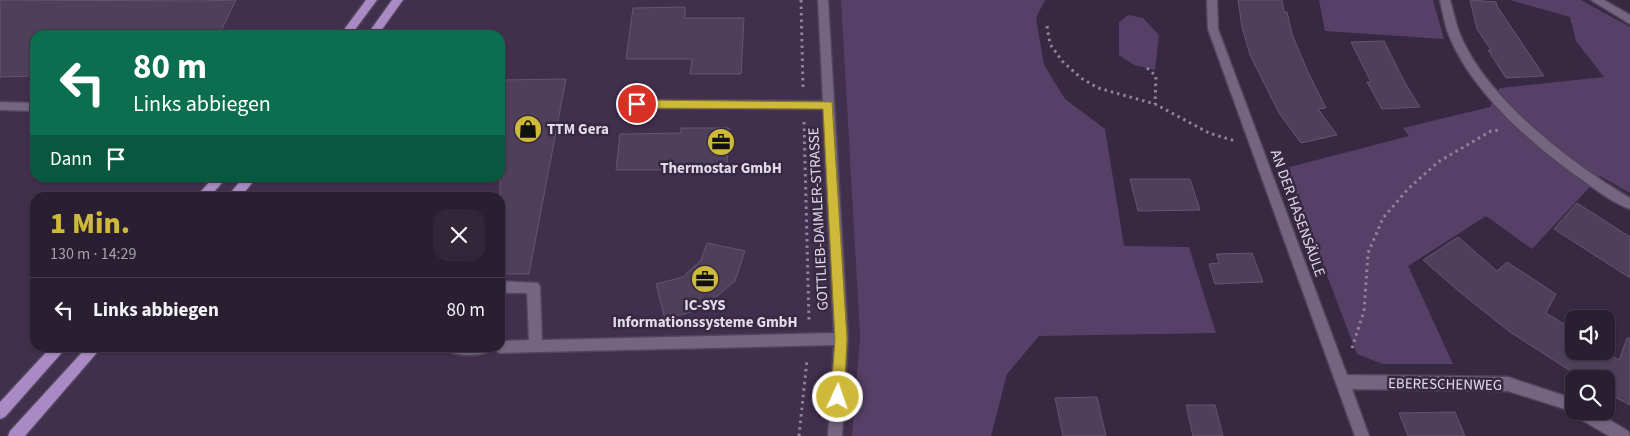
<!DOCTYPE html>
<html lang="de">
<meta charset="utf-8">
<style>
:root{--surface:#291f31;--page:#312739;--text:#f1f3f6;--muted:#a5a2ab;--line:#453d4d;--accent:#ceb938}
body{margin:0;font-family:"Source Sans 3",sans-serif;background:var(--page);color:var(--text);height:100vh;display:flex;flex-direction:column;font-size:19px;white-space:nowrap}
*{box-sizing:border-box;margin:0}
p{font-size:16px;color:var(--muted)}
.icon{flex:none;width:28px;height:28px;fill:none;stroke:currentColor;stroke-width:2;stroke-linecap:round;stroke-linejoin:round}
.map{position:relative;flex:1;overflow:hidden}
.sheet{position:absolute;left:30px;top:192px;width:475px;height:160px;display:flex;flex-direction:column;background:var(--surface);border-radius:15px;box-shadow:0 1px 4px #0004,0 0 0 1px var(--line)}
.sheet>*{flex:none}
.hud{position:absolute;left:30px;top:30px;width:475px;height:152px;border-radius:15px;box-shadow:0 1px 4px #0004,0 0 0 1px var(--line);background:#0b6e4f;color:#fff;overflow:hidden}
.tools{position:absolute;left:1565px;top:310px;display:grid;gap:10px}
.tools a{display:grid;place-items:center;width:50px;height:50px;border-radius:10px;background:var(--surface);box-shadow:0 1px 4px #0004,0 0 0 1px var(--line);font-size:25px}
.pin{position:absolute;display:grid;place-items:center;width:42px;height:42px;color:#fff;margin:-21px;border:2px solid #fff;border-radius:50%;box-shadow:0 1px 5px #0007}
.me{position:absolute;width:55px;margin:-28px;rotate:3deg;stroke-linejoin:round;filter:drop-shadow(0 0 4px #0008)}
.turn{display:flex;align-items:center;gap:18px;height:105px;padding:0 20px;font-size:22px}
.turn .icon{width:65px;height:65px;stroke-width:2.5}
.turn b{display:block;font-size:35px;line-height:42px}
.then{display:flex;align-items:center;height:48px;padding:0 20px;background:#0003;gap:10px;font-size:19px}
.round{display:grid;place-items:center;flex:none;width:52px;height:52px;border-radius:15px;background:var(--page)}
.summary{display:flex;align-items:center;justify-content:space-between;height:85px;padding:0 20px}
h1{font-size:30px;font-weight:800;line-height:38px;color:var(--accent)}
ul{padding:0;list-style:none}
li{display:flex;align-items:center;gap:15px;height:65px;padding:0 20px;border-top:1px solid var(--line)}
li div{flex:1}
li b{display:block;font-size:19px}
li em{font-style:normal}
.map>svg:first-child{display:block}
</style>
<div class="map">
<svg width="1630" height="436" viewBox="0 0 1630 436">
<rect width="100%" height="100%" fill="#372941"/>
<path fill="#412f4e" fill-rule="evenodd" d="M0,0H841L860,336L852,436H0ZM35,35H500V178H35ZM35,198H500V348H35Z"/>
<g fill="#574068">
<path d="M841,0H1045L1036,18L1044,65L1065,99L1105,129L1124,246L1189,247L1216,333L1039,336L1007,374L991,436H852L860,336Z"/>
<path d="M1319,0H1433L1444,39L1325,31Z"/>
<path d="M1510,0H1581L1630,27V193L1600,176L1532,249L1486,216L1408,266L1453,364H1383L1357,354L1286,168L1409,136L1403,128L1490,107L1500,88L1604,77L1576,41L1570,17Z"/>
<path d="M1128,15L1143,18L1159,35L1155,70L1134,65L1119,55V22Z"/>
</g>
<g fill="#4e405a" stroke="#645570">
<path d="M0,0L202,1L236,0L219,35H35V76L0,77Z"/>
<path d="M1238,0H1282L1284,12H1287L1292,34L1308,72L1326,108L1318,109L1337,135L1301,143L1279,113L1250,55L1242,27Z"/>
<path d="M1470,0L1496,2L1497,6L1544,76L1506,78L1488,50H1491L1477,29Z"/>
<path d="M685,7V18H744L741,74H690L692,59H626L633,8Z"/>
<path d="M1384,41L1405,83L1420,107L1382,109L1367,82H1371L1351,42Z"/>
<path d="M566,79L529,274H500V80Z"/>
<path d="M681,128H729L727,165H666V170H616L620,134L681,133Z"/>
<path d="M1130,179H1190L1200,210L1138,211Z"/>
<path d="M1577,203L1630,237V278L1554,229Z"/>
<path d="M1458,237L1497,271L1507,262L1556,294L1546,313L1574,330V351H1602L1619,360L1627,338H1630V405L1607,393L1612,379H1583L1510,332L1461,293L1423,260Z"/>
<path d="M707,243L745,251L735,281L702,309L665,319L656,284L683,277L701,260Z"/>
<path d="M1252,253L1263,282L1215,284L1209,264L1219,263L1216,254Z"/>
<path d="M1097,397L1106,436H1063L1055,398Z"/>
<path d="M1186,405H1215L1223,436H1193Z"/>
<path d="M1455,412L1465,436H1408L1399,413Z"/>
</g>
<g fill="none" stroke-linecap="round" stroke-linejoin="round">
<defs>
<g id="minor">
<path d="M818,0H828L848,339L842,436H828L834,345L500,353L495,351L493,348H500V341L529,340L527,293H500V281L538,283L540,287L542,340L834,333L823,109L637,108L631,104L637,100L823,101Z"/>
<path d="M1207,0H1217L1218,29L1347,375L1508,377L1571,398L1574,400V411H1594L1628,431L1630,436H1609L1562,408L1508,391L1352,389L1369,436H1355L1208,29Z"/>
<path d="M1440,0H1450C1453,10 1455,20 1458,29C1482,96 1571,163 1630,198V209C1613,203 1596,190 1581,179C1531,144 1468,89 1447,30C1444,20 1442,10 1440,0Z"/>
<path d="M1591,0H1604L1630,15V24Z"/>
<path d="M0,102L35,103V111L0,110Z"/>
<path d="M448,348H490L488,352C478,356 460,356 450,352Z"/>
</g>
<g id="major">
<path d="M366,0H377L351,35H340Z"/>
<path d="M392,0H403L378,35H367Z"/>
<path d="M213,178H226L209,198H195Z"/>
<path d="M243,178H256L240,198H226Z"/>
<path d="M50,348H66L5,417L0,419V402Z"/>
<path d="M86,348H101L25,436H8L10,431Z"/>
</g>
</defs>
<use href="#minor" stroke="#51455a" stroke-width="3"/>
<use href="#major" stroke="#51455a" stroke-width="3"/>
<g stroke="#908498" stroke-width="3" stroke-dasharray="2.5 4" stroke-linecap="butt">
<path d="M801,0L803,88"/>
<path d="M1047,26L1050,44L1062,61L1081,78L1098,88L1155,104L1209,133L1235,141"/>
<path d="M1147,68L1156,76L1155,104"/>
<path d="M804,122L809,321"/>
<path d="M1352,348L1364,311L1368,253L1383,218L1408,189L1438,162L1491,131L1499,130"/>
<path d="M799,436L807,360"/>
</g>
<use href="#minor" fill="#746581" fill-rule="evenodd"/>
<use href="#major" fill="#aa8ac4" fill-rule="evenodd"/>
</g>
<path fill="#ceb938" stroke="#867824" d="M637,100L832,102L847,339L844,397L842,401L838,403L833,401L831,397L835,339L823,109L637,108L632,104Z"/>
<defs>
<symbol id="shop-disc" viewBox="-11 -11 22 22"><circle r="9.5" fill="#ceb938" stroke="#372941"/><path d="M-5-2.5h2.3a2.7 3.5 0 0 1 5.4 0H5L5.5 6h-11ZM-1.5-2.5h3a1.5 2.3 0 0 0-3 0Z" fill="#111"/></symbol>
<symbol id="office-disc" viewBox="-11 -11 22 22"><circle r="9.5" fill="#ceb938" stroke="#372941"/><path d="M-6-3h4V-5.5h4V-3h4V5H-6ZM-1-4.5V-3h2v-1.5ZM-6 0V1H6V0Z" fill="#111"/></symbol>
</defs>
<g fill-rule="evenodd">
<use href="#shop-disc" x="512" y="113" width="32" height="32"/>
<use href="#office-disc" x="705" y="126" width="32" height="32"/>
<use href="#office-disc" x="689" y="263" width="32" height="32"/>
</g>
<g text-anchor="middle" stroke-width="5" stroke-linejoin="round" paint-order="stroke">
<g font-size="15" font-weight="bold" fill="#e2d9e9" stroke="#372941">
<text x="547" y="134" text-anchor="start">TTM Gera</text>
<text x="721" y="173">Thermostar GmbH</text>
<text x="705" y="310">IC-SYS<tspan x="705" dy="17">Informationssysteme GmbH</tspan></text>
</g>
<g font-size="15" fill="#e2d9e9" stroke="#372941">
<text transform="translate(1298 213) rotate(70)" y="5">AN DER HASENSÄULE</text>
<text transform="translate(818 219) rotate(-93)" y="5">GOTTLIEB-DAIMLER-STRASSE</text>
<text transform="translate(1445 384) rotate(1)" y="5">EBERESCHENWEG</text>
</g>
</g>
</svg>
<div class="tools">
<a><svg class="icon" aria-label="sound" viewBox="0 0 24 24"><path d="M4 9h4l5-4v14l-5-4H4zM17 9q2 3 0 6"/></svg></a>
<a><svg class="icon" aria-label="search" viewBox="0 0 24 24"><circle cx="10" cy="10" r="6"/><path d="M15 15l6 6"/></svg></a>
</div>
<div class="pin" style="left:637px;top:104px;background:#d93025"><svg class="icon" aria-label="arrive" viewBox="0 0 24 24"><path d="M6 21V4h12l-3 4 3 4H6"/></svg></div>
<svg class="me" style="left:838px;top:397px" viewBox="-20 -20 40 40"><circle r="17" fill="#ceb938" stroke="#fff" stroke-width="3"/><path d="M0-11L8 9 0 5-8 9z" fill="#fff"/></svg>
<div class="hud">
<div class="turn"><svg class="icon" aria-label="left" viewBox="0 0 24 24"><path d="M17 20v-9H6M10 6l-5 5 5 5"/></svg><div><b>80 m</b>Links abbiegen</div></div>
<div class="then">Dann<svg class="icon" aria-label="arrive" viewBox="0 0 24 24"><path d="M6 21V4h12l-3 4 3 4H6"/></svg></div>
</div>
<section class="sheet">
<div class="summary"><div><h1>1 Min.</h1><p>130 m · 14:29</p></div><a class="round"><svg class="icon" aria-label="close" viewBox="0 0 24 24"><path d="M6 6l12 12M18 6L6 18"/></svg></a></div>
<ul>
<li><svg class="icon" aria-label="left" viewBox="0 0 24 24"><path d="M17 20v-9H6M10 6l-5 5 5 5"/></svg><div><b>Links abbiegen</b></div><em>80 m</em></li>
</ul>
</section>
</div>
